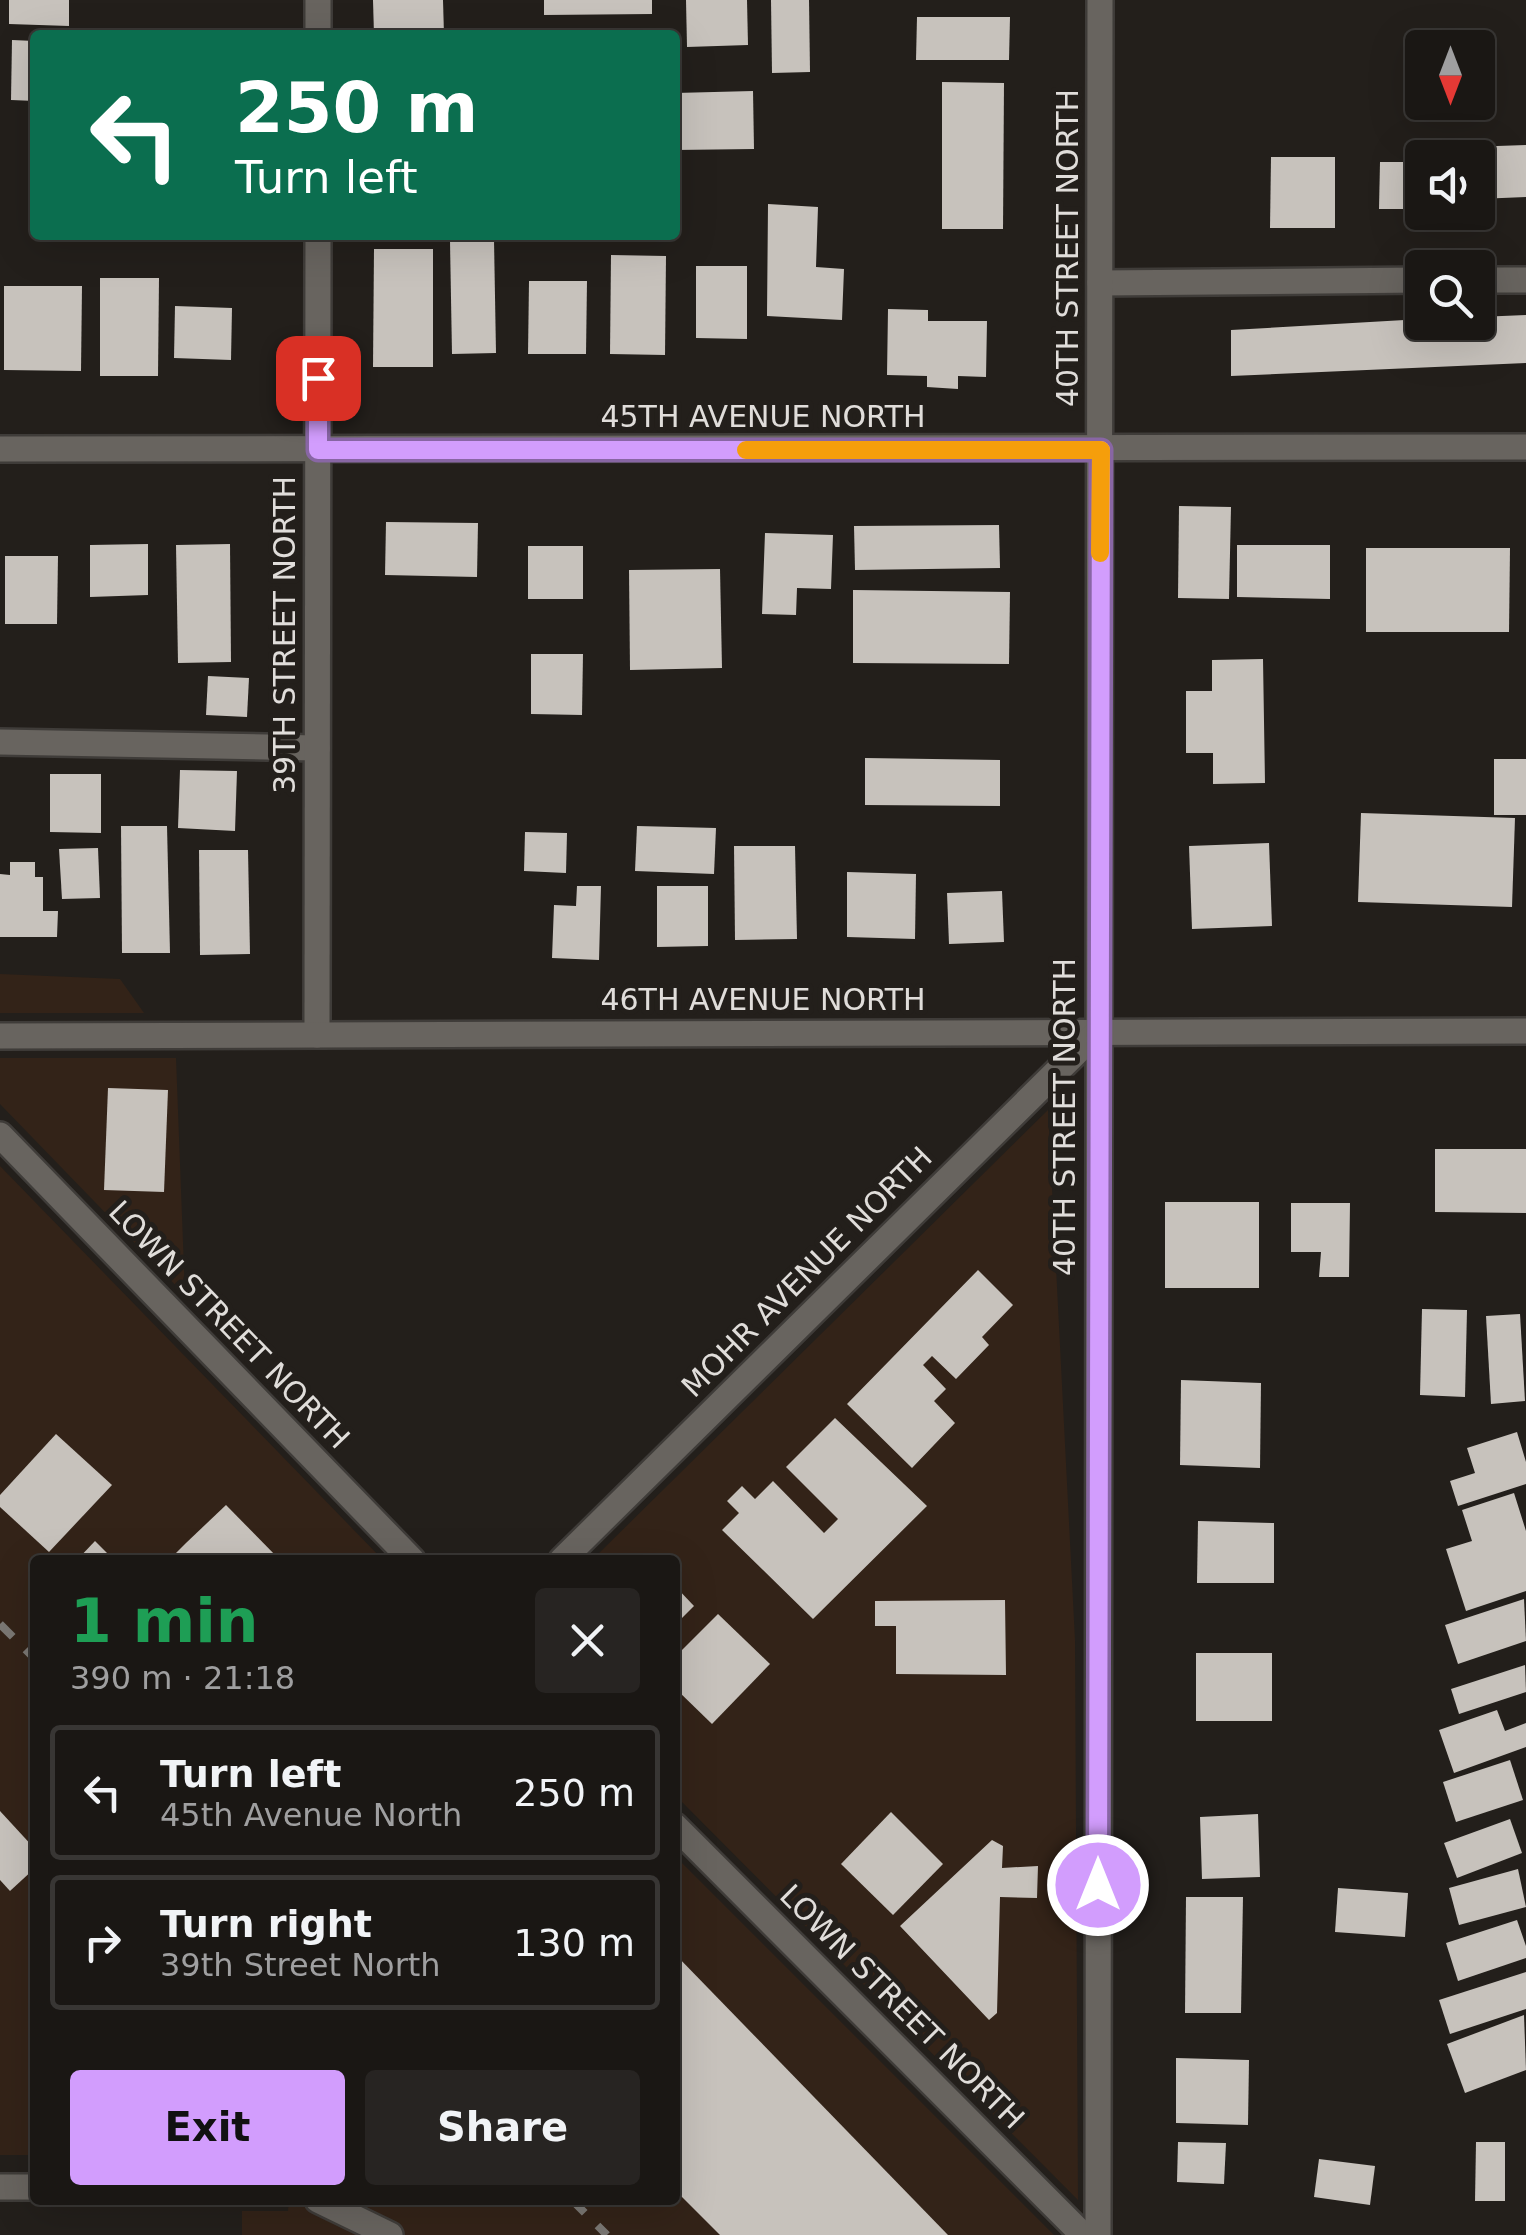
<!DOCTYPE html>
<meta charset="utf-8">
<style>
:root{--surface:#1a1714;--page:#272422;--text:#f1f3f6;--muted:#9f9fa0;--line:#383634;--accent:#d29dfd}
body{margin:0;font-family:"DejaVu Sans",sans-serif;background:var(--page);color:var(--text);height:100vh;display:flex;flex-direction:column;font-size:38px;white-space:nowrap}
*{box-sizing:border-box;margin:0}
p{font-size:32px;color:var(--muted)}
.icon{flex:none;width:55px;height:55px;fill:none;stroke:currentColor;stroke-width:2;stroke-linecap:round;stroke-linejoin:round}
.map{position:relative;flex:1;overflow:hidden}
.panel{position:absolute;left:30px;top:1555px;width:650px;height:650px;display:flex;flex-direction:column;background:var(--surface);border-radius:10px;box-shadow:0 10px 40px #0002,0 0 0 2px var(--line)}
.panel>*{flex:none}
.banner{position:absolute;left:30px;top:30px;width:650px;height:210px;border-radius:10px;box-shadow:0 10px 40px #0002,0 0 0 2px var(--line);background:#0b6e4f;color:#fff;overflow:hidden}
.needle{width:65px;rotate:180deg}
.fabs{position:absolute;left:1405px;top:30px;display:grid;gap:20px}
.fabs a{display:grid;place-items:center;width:90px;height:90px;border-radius:10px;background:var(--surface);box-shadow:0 10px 40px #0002,0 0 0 2px var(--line);font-size:50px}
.pin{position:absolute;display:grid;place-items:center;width:85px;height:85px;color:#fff;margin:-42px;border-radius:20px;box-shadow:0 5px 15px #0006}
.me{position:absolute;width:110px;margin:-55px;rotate:0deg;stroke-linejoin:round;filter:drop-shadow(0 0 8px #0008)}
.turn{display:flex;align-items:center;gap:35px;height:210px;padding:0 40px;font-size:45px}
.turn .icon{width:130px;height:130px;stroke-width:2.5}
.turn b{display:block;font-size:70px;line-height:85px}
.round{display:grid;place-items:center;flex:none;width:105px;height:105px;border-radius:10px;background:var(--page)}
.head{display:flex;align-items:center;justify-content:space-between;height:170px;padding:0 40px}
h1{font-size:60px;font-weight:800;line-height:75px;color:#1e9e55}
.button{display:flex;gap:20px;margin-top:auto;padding:20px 40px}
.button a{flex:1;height:115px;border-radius:10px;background:var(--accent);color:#111;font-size:40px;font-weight:800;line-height:115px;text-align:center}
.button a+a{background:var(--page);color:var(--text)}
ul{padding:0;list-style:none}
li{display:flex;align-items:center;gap:30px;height:135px;margin:0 20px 15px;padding:0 20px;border:5px solid var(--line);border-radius:10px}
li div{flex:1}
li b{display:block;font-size:38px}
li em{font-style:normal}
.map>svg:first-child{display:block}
</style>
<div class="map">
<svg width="1526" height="2235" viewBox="0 0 1526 2235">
<rect width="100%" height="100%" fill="#231f1b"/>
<g fill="#332318">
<path d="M0,974L120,979L144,1013H0Z"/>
<path d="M0,1058H176L185,1295L0,1104Z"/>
<path d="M1048,1110L1075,1640L1078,2200L675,1795V1560H592Z"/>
<path d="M0,1166L383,1560H35V2155H0Z"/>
<path d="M675,1856L1054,2235H242V2211H288L289,2200H675Z"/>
</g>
<g fill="#c7c2bc">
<path d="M9,0H69V26L9,24Z"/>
<path d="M373,0H443L444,35H374Z"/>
<path d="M544,0H652V14L544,15Z"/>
<path d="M686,0H747L748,45L687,47Z"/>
<path d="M771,0H809L810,72L772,73Z"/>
<path d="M917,17H1010L1009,60H916Z"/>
<path d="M12,40L35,41V101L11,100Z"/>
<path d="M942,82L1004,83L1003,229H942Z"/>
<path d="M753,91L754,149L675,150V93Z"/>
<path d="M1526,145V197L1478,199V158H1469L1468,147Z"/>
<path d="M1271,157H1335V228H1270Z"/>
<path d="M1380,162H1422V209H1379Z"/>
<path d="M768,204L818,207L816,267L844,269L842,320L767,316Z"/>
<path d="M494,240L496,353L452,354L450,241Z"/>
<path d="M374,249H433V367H373Z"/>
<path d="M611,255L666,256L665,355L610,354Z"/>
<path d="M696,266H747V339L696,338Z"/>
<path d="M100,278H159L158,376H100Z"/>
<path d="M529,281H587L586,354H528Z"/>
<path d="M4,286H82L81,371L4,370Z"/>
<path d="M175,306L232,308L231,360L174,358Z"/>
<path d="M888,309L928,310V321H987L986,377L958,376V389L927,387V376L887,375Z"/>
<path d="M1526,315V363L1231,376V330L1422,319V322H1478V317Z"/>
<path d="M1179,506L1231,507L1229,599L1178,598Z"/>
<path d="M386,522L478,523L477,577L385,575Z"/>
<path d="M999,525L1000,568L855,570L854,526Z"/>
<path d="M765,533L833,535L831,589L797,588L796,615L762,614Z"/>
<path d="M148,544V595L90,597V545Z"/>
<path d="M230,544L231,662L178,663L176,545Z"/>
<path d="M1237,545H1330V599L1237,597Z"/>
<rect x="528" y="546" width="55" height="53"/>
<path d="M1366,548H1510L1509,632H1366Z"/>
<path d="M5,556H58L57,624H5Z"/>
<path d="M720,569L722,668L630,670L629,570Z"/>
<path d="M853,590L1010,592L1009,664L853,663Z"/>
<path d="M531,654H583L582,715L531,714Z"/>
<path d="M1263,659L1265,783L1213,784V753H1186V691H1212V660Z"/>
<path d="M208,676L249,678L247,717L206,715Z"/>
<path d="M865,758L1000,760V806L865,805Z"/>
<rect x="1494" y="759" width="32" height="56"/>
<path d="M180,770L237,771L235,831L178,828Z"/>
<path d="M50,774H101V833L50,832Z"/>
<path d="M1361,813L1515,818L1512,907L1358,902Z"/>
<path d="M121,826H167L170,953H122Z"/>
<path d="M637,826L716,828L714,874L635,871Z"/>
<path d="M525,832L567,833L566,873L524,871Z"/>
<path d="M1269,843L1272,926L1192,929L1189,846Z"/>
<path d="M734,846H795L797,939L735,940Z"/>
<path d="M98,848L100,898L62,899L59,849Z"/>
<path d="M199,850H248L250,954L200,955Z"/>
<path d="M10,862H35V877H43V911H58L57,937H0V874L10,875Z"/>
<path d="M847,872L916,874L915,939L847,937Z"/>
<path d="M577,886H601L599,960L552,958L554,905L576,906Z"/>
<path d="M657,886H708V946L657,947Z"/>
<path d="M1002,891L1004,942L949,944L947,893Z"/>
<path d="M108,1088L168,1090L164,1192L104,1190Z"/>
<path d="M1435,1149H1526V1213L1435,1212Z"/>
<rect x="1165" y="1202" width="94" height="86"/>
<path d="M1291,1203H1350L1349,1277H1319L1321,1252H1291Z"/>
<path d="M978,1270L1013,1305L982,1337L989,1345L956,1379L932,1356L923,1365L946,1389L934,1401L955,1423L912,1468L847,1404Z"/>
<path d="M1422,1309L1467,1310L1465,1397L1420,1395Z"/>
<path d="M1520,1314L1525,1401L1491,1404L1486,1316Z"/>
<path d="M1181,1380L1261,1383L1260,1468L1180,1465Z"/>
<path d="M835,1418L927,1506L813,1619L722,1530L739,1513L727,1501L742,1486L755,1499L773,1481L824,1533L838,1519L786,1467Z"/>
<path d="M1517,1432L1526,1462V1484L1458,1506L1450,1481L1475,1473L1467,1448Z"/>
<path d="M56,1434L112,1485L49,1552L0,1507V1495Z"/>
<path d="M1514,1493L1526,1531V1591L1466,1611L1446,1549L1472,1541L1462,1510Z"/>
<path d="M226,1505L280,1560H169L186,1543Z"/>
<path d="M1198,1521L1274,1523V1583H1197Z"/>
<path d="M95,1541L114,1560H77Z"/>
<path d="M675,1586L694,1606L675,1625Z"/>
<path d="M1524,1599L1526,1641L1458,1664L1445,1625Z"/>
<path d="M1005,1600L1006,1675L896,1674V1626H875V1601Z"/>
<path d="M718,1614L770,1664L712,1724L675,1688V1657Z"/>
<rect x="1196" y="1653" width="76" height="68"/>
<path d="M1525,1665L1526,1692L1459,1714L1451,1689Z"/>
<path d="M1497,1710L1505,1731L1526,1723V1747L1454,1773L1439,1730Z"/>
<path d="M1510,1760L1523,1800L1456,1822L1443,1782Z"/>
<path d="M0,1811L35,1849V1868L10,1891L0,1880Z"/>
<path d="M891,1812L943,1864L893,1915L841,1864Z"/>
<path d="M1258,1814L1260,1877L1202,1879L1200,1817Z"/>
<path d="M1510,1819L1522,1853L1457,1878L1444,1843Z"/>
<path d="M992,1840L1003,1846L1002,1868L1038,1866L1037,1898L1000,1897L997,2013L989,2020L900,1926Z"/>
<path d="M1518,1869L1526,1907L1459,1925L1449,1888Z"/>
<path d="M1338,1888L1408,1893L1405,1937L1335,1932Z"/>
<path d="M1186,1897H1243L1241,2013H1185Z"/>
<path d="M1517,1920L1526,1946V1958L1458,1981L1446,1943Z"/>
<path d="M675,1954L948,2235H720L675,2190Z"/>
<path d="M1526,1972V2009L1450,2034L1439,2000Z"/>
<path d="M1524,2015L1526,2070L1465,2093L1447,2044Z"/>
<path d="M1176,2058L1249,2060L1248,2125L1176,2123Z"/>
<path d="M1178,2142L1226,2143L1224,2184L1177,2182Z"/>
<path d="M1476,2142H1505V2201H1475Z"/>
<path d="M1319,2159L1375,2166L1370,2205L1314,2197Z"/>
</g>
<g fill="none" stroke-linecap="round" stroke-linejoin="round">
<defs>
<g id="minor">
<path d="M318,35V0"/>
<path d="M1478,280H1526"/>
<path d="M1100,283L1422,280"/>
<path d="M0,449L1526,447"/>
<path d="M0,742L317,748"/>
<path d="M317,1035L318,235"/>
<path d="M0,1036L1526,1031"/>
<path d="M0,1135L412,1560"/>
<path d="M562,1560L1098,1031"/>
<path d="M675,1826L1083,2235"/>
<path d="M0,2187H35"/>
<path d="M318,2200L390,2235"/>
<path d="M1098,2235L1100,0"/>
</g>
</defs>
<use href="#minor" stroke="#3f3c39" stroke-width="30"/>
<use href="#minor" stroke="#68645f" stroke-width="25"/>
<g stroke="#7a7773" stroke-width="8" stroke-dasharray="18 18" stroke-linecap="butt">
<path d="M0,1624L35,1659"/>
<path d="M572,2200L607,2235"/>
</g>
</g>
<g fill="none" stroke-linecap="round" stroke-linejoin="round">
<defs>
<path id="route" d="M318,378V450H1101L1098,1885"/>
</defs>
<use href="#route" stroke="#8866a4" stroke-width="25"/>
<use href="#route" stroke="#d29dfd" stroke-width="18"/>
<path stroke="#f59e0b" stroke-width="18" d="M746,450H1101L1100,553"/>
</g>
<g text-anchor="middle" stroke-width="10" stroke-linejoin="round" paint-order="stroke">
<g font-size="30" fill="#e0ddda" stroke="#231f1b">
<text transform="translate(1068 248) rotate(-90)" y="10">40TH STREET NORTH</text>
<text x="763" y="427">45TH AVENUE NORTH</text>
<text transform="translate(285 635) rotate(-90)" y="10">39TH STREET NORTH</text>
<text x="763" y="1010">46TH AVENUE NORTH</text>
<text transform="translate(1065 1117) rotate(-90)" y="10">40TH STREET NORTH</text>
<text transform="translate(807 1272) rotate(-45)" y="10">MOHR AVENUE NORTH</text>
<text transform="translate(229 1325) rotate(46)" y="10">LOWN STREET NORTH</text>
<text transform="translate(902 2007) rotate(45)" y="10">LOWN STREET NORTH</text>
</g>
</g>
</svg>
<div class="fabs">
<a><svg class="needle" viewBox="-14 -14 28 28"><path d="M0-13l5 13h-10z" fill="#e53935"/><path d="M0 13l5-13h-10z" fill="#9f9fa0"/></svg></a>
<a><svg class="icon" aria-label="sound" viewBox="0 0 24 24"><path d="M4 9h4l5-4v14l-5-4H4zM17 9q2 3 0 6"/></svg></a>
<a><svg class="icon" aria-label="search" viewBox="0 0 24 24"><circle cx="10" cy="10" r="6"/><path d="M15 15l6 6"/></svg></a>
</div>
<div class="pin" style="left:318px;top:378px;background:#d93025"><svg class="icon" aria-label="arrive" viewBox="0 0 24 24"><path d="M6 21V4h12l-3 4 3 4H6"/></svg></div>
<svg class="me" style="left:1098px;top:1885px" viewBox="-20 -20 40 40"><circle r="17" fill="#d29dfd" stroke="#fff" stroke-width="3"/><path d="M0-11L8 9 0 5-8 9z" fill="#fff"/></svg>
<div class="banner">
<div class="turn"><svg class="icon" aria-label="left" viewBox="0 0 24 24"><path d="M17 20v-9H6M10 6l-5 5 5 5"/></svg><div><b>250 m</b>Turn left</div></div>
</div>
<section class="panel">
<div class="head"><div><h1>1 min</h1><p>390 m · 21:18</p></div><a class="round"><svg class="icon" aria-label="close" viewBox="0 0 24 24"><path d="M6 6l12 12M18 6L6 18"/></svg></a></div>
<ul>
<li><svg class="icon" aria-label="left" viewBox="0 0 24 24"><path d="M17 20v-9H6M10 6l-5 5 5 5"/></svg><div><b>Turn left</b><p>45th Avenue North</p></div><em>250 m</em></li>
<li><svg class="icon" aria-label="right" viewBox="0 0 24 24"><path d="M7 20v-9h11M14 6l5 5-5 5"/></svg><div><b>Turn right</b><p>39th Street North</p></div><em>130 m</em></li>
</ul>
<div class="button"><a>Exit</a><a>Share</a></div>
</section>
</div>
